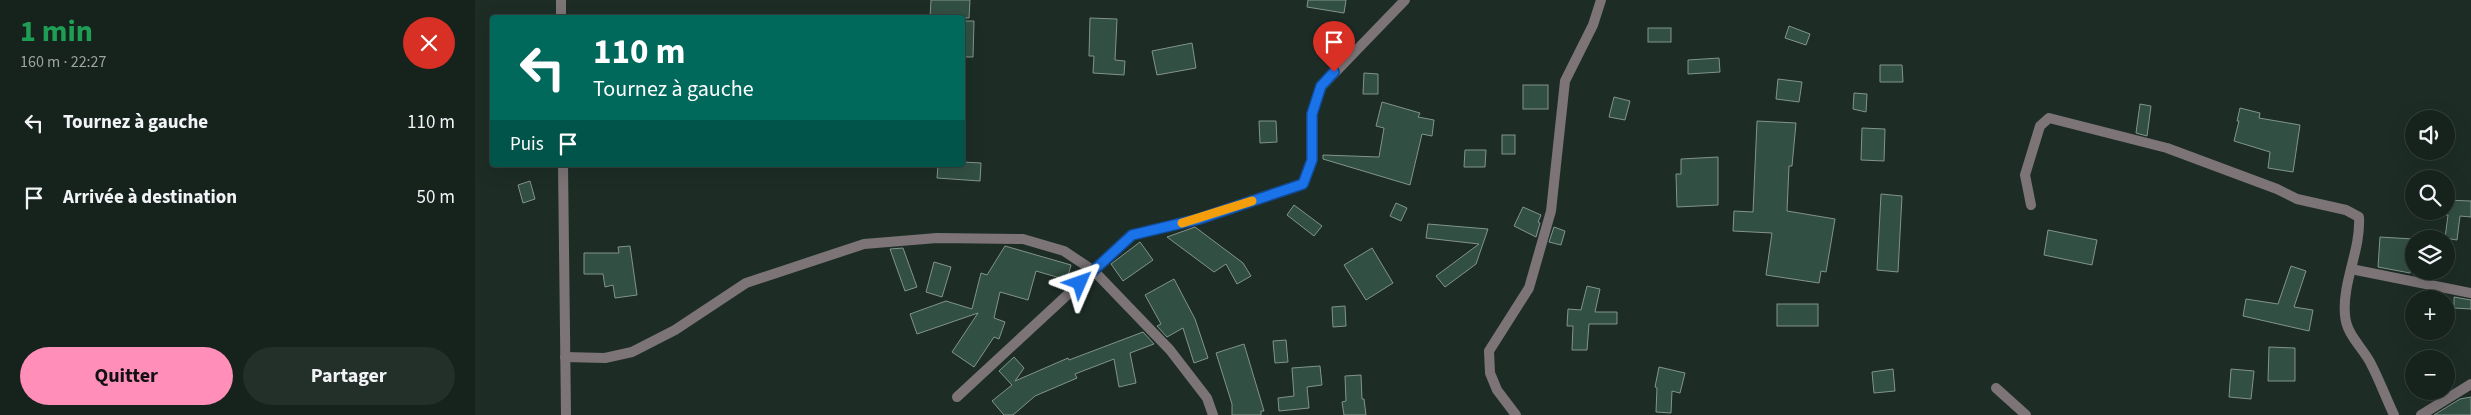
<!DOCTYPE html>
<html lang="fr">
<meta charset="utf-8">
<style>
:root{--surface:#16221c;--page:#232f29;--text:#f1f3f6;--muted:#9ea4a3;--line:#353f3b;--accent:#ff8eb9}
body{margin:0;font-family:"Source Sans 3",sans-serif;background:var(--page);color:var(--text);height:100vh;display:flex;flex-direction:column;font-size:19px;white-space:nowrap}
*{box-sizing:border-box;margin:0}
p{font-size:16px;color:var(--muted)}
.icon{flex:none;width:28px;height:28px;fill:none;stroke:currentColor;stroke-width:2;stroke-linecap:round;stroke-linejoin:round}
.map{position:relative;flex:1;overflow:hidden}
.sheet{display:flex;flex-direction:column;background:var(--surface);width:475px}
.sheet>*{flex:none}
.banner{position:absolute;left:15px;top:15px;width:475px;height:152px;border-radius:5px;box-shadow:0 5px 20px #0002,0 0 0 1px var(--line);background:#00695c;color:#fff;overflow:hidden}
.buttons{position:absolute;left:1930px;top:110px;display:grid;gap:10px}
.buttons a{display:grid;place-items:center;width:50px;height:50px;border-radius:50%;background:var(--surface);box-shadow:0 5px 20px #0002,0 0 0 1px var(--line);font-size:25px}
.pin{position:absolute;display:grid;place-items:center;width:42px;height:42px;color:#fff;margin:-51px -21px;border-radius:50% 50% 50% 0;rotate:-45deg;box-shadow:0 0 5px #0007}
.pin .icon{rotate:45deg}
.me{position:absolute;width:55px;margin:-28px;rotate:47deg;stroke-linejoin:round;filter:drop-shadow(0 0 4px #0008)}
.turn{display:flex;align-items:center;gap:18px;height:105px;padding:0 20px;font-size:22px}
.turn .icon{width:65px;height:65px;stroke-width:2.5}
.turn b{display:block;font-size:35px;line-height:42px}
.then{display:flex;align-items:center;height:48px;padding:0 20px;background:#0003;gap:10px;font-size:19px}
.round{display:grid;place-items:center;flex:none;width:52px;height:52px;border-radius:26px;background:var(--page)}
.head{display:flex;align-items:center;justify-content:space-between;height:85px;padding:0 20px}
h1{font-size:30px;font-weight:700;line-height:38px;color:#1e9e55}
.action{display:flex;gap:10px;margin-top:auto;padding:10px 20px}
.action a{flex:1;height:58px;border-radius:30px;background:var(--accent);color:#111;font-size:20px;font-weight:700;line-height:58px;text-align:center}
.action a+a{background:var(--page);color:var(--text)}
ul{padding:0;list-style:none}
li{display:flex;align-items:center;gap:15px;height:75px;padding:0 20px}
li div{flex:1}
li b{display:block;font-size:19px}
li em{font-style:normal}
main{display:flex;flex:1;min-height:0}
.map>svg:first-child{display:block}
</style>
<main>
<section class="sheet">
<div class="head"><div><h1>1 min</h1><p>160 m · 22:27</p></div><a class="round" style="background:#d93025;color:#fff"><svg class="icon" aria-label="close" viewBox="0 0 24 24"><path d="M6 6l12 12M18 6L6 18"/></svg></a></div>
<ul>
<li><svg class="icon" aria-label="left" viewBox="0 0 24 24"><path d="M17 20v-9H6M10 6l-5 5 5 5"/></svg><div><b>Tournez à gauche</b></div><em>110 m</em></li>
<li><svg class="icon" aria-label="arrive" viewBox="0 0 24 24"><path d="M6 21V4h12l-3 4 3 4H6"/></svg><div><b>Arrivée à destination</b></div><em>50 m</em></li>
</ul>
<div class="action"><a>Quitter</a><a>Partager</a></div>
</section>
<div class="map">
<svg width="1996" height="415" viewBox="0 0 1996 415">
<rect width="100%" height="100%" fill="#1d2d26"/>
<g fill="#324f43" stroke="#82948c">
<path d="M456,0H495L494,18H455Z"/>
<path d="M833,0H871L869,13L832,7Z"/>
<path d="M615,18L642,19L640,60L650,61L649,75L618,73L619,56H614Z"/>
<path d="M488,21H499L498,57H488Z"/>
<path d="M1314,26L1335,34L1331,45L1310,38Z"/>
<rect x="1173" y="28" width="23" height="14"/>
<path d="M717,43L721,68L682,75L677,51Z"/>
<path d="M1244,58L1245,72L1213,74V60Z"/>
<path d="M1405,65H1427L1428,82H1405Z"/>
<path d="M889,73L903,74V94H888Z"/>
<path d="M1303,79L1327,82L1324,102L1301,99Z"/>
<rect x="1048" y="85" width="25" height="24"/>
<path d="M1379,93L1392,94L1391,112L1378,109Z"/>
<path d="M1139,97L1155,101L1150,120L1134,117Z"/>
<path d="M907,102L945,113L943,117L959,120L957,136L947,134L935,185L848,159V155L904,157L909,128L901,126Z"/>
<path d="M1665,104L1676,106L1672,136L1661,133Z"/>
<path d="M1765,108L1785,113L1784,118L1825,125L1818,172L1793,168L1795,152L1759,141L1764,121H1762Z"/>
<path d="M784,121H801L802,142L785,143Z"/>
<path d="M1282,121L1321,123L1317,166H1314L1312,211L1360,219L1351,272L1346,271L1344,283L1291,275L1297,233L1258,231L1259,211L1278,212Z"/>
<path d="M1387,128L1410,129L1409,161L1386,160Z"/>
<rect x="1027" y="135" width="13" height="19"/>
<path d="M990,150H1011L1010,167H989Z"/>
<path d="M1243,157V205L1202,207L1201,174H1206V159Z"/>
<path d="M488,162L506,163L505,181L462,178L463,165H488Z"/>
<path d="M55,181L60,199L48,203L43,185Z"/>
<path d="M1406,194L1427,196L1423,272L1402,270Z"/>
<path d="M1971,200L1996,201V217L1985,216L1982,240L1970,238L1973,215H1971Z"/>
<path d="M921,203L932,208L926,221L915,216Z"/>
<path d="M819,205L847,226L839,236L812,215Z"/>
<path d="M1048,207L1066,215L1063,222L1065,223L1061,237L1039,226Z"/>
<path d="M953,224L1013,229L1001,264L970,287L961,276L1004,244L951,238Z"/>
<path d="M720,227L768,263L776,276L762,284L751,264L739,272L692,237Z"/>
<path d="M1079,227L1090,231L1086,245L1074,242Z"/>
<path d="M1573,230L1622,240L1617,265L1569,255Z"/>
<path d="M1905,237L1938,239L1935,273L1903,267Z"/>
<path d="M665,242L678,260L648,281L636,264Z"/>
<path d="M155,246L162,295L140,298L138,285L130,287L128,274H109V253H144L143,247Z"/>
<path d="M530,246L596,265L592,280L561,271L553,300L525,292L519,318L530,322L524,339L519,337L499,367L477,352L503,313L442,334L435,314L471,301L497,309L506,273L512,275Z"/>
<path d="M428,248L442,287L430,291L415,249Z"/>
<path d="M897,248L918,283L891,300L869,265Z"/>
<path d="M459,262L476,267L467,297L451,292Z"/>
<path d="M1816,266L1831,271L1819,307L1838,310L1834,331L1768,316L1771,299L1803,304Z"/>
<path d="M699,279L720,319L733,358L719,363L708,328L692,337L682,326L686,324L670,295Z"/>
<path d="M1112,286L1125,289L1120,312H1142V324H1114L1112,350H1097L1098,326H1092L1093,309L1106,310Z"/>
<path d="M1979,297L1996,300V309L1979,308Z"/>
<rect x="1302" y="304" width="41" height="22"/>
<path d="M870,306L871,326L858,327L857,307Z"/>
<path d="M668,332L679,344L655,353L661,383L644,387L639,359L600,374L602,378L560,396L538,415H529L517,401L537,385L524,371L539,357L549,368L540,381L593,358L594,360Z"/>
<path d="M811,340L813,362L800,363L798,341Z"/>
<path d="M769,344L789,411H786V415H757V404L741,353Z"/>
<path d="M1794,347L1820,348V381H1793Z"/>
<path d="M845,366L847,385L832,387L834,408L804,411L803,398L819,396L817,368Z"/>
<path d="M1184,367L1210,373L1205,393L1197,391L1196,413L1181,412L1182,388L1180,387Z"/>
<path d="M1418,369L1420,391L1399,393L1397,372Z"/>
<path d="M1756,369L1779,371L1776,399L1754,397Z"/>
<path d="M886,375L887,399H889L891,415H869L867,402L871,401L870,376Z"/>
<path d="M1996,397V415H1959L1985,399Z"/>
</g>
<g fill="none" stroke-linecap="round" stroke-linejoin="round">
<g stroke="#7c7477" stroke-width="10">
<path d="M86,0V18"/>
<path d="M88,165L91,415"/>
<path d="M1556,205L1550,175L1565,126L1574,118L1692,148L1802,189L1822,199L1871,210L1884,217C1886,250 1867,282 1870,315C1871,334 1887,347 1895,362C1904,379 1911,398 1919,415"/>
<path d="M1876,269L1996,293"/>
<path d="M90,357L130,358L157,352L200,330L271,283L389,244L462,238L548,239L589,251L619,271L695,350L732,398L738,415"/>
<path d="M1521,388L1551,415"/>
<path d="M482,397L657,235L724,219L828,184L837,160V114L846,87L930,0"/>
<path d="M1041,415L1022,390L1015,373L1014,351L1054,288L1076,211L1090,81L1118,25L1126,0"/>
<path d="M1946,415L1996,384"/>
</g>
</g>
<g fill="none" stroke-linecap="round" stroke-linejoin="round">
<defs>
<path id="route" d="M605,283L657,235L724,219L828,184L837,160V114L846,86L859,72"/>
</defs>
<use href="#route" stroke="#114b97" stroke-width="12"/>
<use href="#route" stroke="#1a73e8" stroke-width="9"/>
<path stroke="#f59e0b" stroke-width="9" d="M707,223L777,201"/>
</g>
</svg>
<div class="buttons">
<a><svg class="icon" aria-label="sound" viewBox="0 0 24 24"><path d="M4 9h4l5-4v14l-5-4H4zM17 9q2 3 0 6"/></svg></a>
<a><svg class="icon" aria-label="search" viewBox="0 0 24 24"><circle cx="10" cy="10" r="6"/><path d="M15 15l6 6"/></svg></a>
<a><svg class="icon" aria-label="layers" viewBox="0 0 24 24"><path d="M12 4l9 5-9 5-9-5zM3 14l9 5 9-5"/></svg></a>
<a>+</a>
<a>−</a>
</div>
<div class="pin" style="left:859px;top:72px;background:#d93025"><svg class="icon" aria-label="arrive" viewBox="0 0 24 24"><path d="M6 21V4h12l-3 4 3 4H6"/></svg></div>
<svg class="me" style="left:605px;top:283px" viewBox="-20 -20 40 40"><path d="M0-17L14 15 0 8-14 15z" fill="#1a73e8" stroke="#fff" stroke-width="4"/></svg>
<div class="banner">
<div class="turn"><svg class="icon" aria-label="left" viewBox="0 0 24 24"><path d="M17 20v-9H6M10 6l-5 5 5 5"/></svg><div><b>110 m</b>Tournez à gauche</div></div>
<div class="then">Puis<svg class="icon" aria-label="arrive" viewBox="0 0 24 24"><path d="M6 21V4h12l-3 4 3 4H6"/></svg></div>
</div>
</div>
</main>
